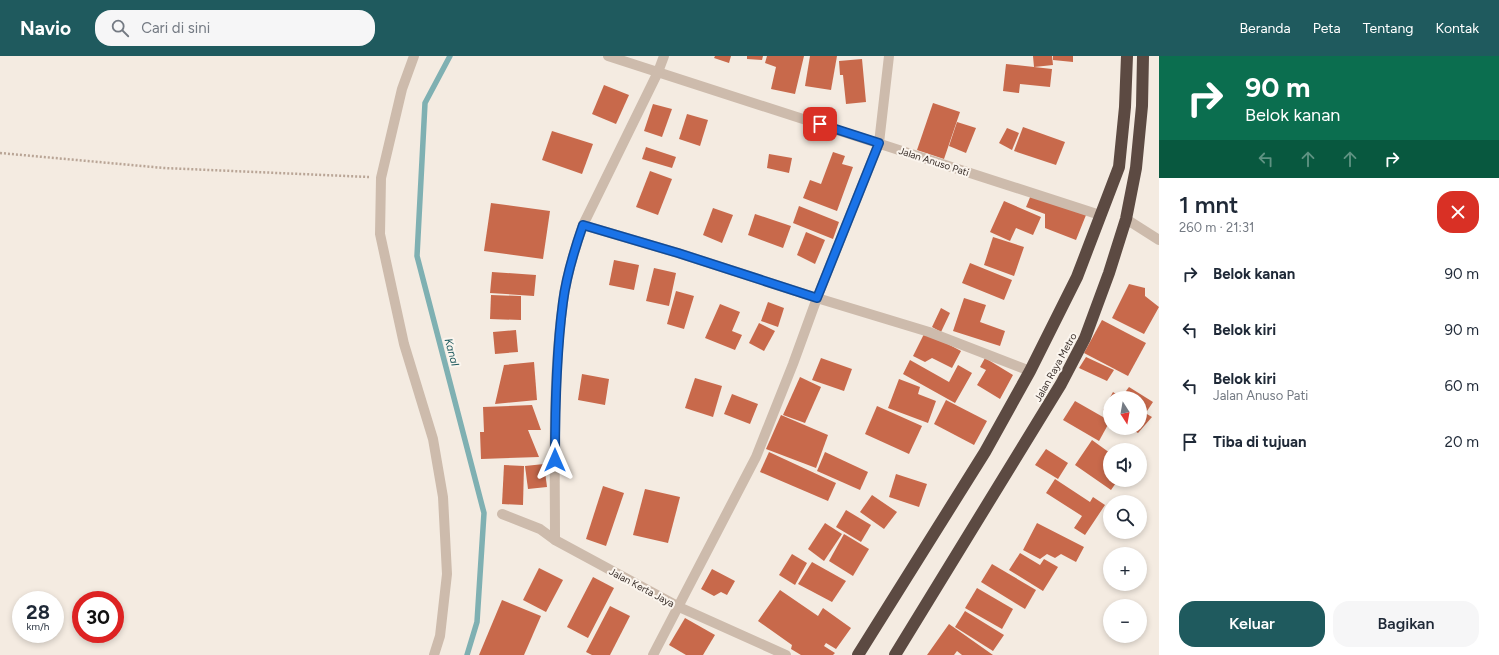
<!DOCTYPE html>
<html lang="id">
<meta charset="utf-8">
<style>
:root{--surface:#fff;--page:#f6f6f7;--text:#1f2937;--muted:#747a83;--accent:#1f5a5e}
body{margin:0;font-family:Figtree,sans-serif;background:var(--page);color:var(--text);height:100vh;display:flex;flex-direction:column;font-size:15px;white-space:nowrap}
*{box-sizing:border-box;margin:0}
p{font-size:13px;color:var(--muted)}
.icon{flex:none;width:22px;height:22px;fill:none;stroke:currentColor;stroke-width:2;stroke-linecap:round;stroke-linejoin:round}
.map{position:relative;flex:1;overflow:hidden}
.drawer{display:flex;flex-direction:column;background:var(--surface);width:340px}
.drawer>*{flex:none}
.top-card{background:#0b6e4f;color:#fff;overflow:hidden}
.needle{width:26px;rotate:169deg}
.fabs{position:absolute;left:1103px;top:335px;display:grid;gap:8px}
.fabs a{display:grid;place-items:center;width:44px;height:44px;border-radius:50%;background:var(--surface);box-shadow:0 2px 6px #0003;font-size:20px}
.speed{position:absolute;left:12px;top:535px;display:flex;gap:8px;font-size:20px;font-weight:700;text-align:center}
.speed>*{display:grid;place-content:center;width:52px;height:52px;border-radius:50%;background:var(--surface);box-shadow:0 2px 6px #0003;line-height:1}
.speed small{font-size:10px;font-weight:400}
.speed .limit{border:6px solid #d22;background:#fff;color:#111}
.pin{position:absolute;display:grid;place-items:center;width:34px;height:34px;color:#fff;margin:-17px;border-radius:8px;box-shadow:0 2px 6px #0006}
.me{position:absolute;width:44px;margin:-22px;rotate:0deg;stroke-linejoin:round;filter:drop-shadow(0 0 3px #0008)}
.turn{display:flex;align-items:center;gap:14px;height:84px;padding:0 20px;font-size:18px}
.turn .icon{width:52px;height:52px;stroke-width:2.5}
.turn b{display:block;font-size:28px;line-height:34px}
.lanes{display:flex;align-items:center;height:38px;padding:0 20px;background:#0003;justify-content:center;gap:20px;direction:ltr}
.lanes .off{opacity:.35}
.round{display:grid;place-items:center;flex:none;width:42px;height:42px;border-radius:16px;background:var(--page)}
.summary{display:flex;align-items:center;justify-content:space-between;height:68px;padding:0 20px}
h1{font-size:24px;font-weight:600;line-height:30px}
.primary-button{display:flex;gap:8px;margin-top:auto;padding:8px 20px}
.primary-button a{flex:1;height:46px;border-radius:16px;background:var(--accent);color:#fff;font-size:16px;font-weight:600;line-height:46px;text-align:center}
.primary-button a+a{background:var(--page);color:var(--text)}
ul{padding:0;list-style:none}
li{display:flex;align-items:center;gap:12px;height:56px;padding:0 20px}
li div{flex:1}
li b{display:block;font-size:15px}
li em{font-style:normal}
header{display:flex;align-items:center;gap:24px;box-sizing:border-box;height:56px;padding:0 20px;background:var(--accent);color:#fff}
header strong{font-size:19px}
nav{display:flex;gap:22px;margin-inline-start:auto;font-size:14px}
.search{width:280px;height:36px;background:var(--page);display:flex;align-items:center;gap:10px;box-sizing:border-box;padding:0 14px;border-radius:16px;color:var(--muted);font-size:15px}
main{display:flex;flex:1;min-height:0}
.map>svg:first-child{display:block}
</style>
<header>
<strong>Navio</strong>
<div class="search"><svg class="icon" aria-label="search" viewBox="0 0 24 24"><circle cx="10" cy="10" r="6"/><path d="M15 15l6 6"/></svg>Cari di sini</div>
<nav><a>Beranda</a><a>Peta</a><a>Tentang</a><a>Kontak</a></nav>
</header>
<main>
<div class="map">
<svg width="1159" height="599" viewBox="0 0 1159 599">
<rect width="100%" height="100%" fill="#f4ebe1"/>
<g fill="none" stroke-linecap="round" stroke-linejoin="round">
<path stroke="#7fb0b2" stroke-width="5.5" d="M450,0L425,47L417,200L484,457L477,566L467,599"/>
</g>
<g fill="#c8694b">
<path d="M715,0H731L729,7L714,2Z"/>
<path d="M747,0H763L762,4L747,3Z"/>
<path d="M767,0H804L795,38L771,33L776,11L765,7Z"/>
<path d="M810,0H837L831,34L805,30Z"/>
<path d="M1033,0H1052L1053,9L1034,11Z"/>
<path d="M1053,0H1073V6L1053,4Z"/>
<path d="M862,3L866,46L846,48L843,19H840L839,5Z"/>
<path d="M1006,8L1052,13L1050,31L1020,28L1019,37L1003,35Z"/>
<path d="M604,29L629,39L616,68L592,58Z"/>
<path d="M933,47L960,56L944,103L917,94Z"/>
<path d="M653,48L672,53L662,81L644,75Z"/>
<path d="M687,58L708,64L700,90L679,83Z"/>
<path d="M957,66L976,72L966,97L949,90Z"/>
<path d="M1023,71L1065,86L1056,109L1014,95Z"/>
<path d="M1007,72L1019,77L1012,94L999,87Z"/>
<path d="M552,75L593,88L582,118L542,104Z"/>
<path d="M646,91L676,101L672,112L642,103Z"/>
<path d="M833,96L845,100L842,108L853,111L837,155L803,142L810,124L821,128Z"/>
<path d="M769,98L792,102L789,117L767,112Z"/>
<path d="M650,115L672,123L658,159L636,151Z"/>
<path d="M1031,139L1086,159L1076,184L1045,172V158L1026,151Z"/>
<path d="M1004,145L1041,161L1033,179L1016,172L1010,185L990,176Z"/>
<path d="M491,147L550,155L543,203L484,195Z"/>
<path d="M799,150L839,166L833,183L793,167Z"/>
<path d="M713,152L733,159L722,187L703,179Z"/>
<path d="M755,158L791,170L783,192L748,179Z"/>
<path d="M806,176L825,184L815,208L797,199Z"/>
<path d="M993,181L1024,191L1014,220L984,209Z"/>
<path d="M614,204L639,209L634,234L609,229Z"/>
<path d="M970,207L1012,224L1004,244L962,227Z"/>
<path d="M654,212L676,217L669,250L646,245Z"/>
<path d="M492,216L536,219L534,240L490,237Z"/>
<path d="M1129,228L1145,232V240L1159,251L1144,278L1112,262Z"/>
<path d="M676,235L694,240L684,273L667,268Z"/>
<path d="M491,239L521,240V264L490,263Z"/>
<path d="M964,242L986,249L980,266L1005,275L1000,290L953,275Z"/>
<path d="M768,246L784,252L778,271L761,265Z"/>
<path d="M720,248L740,256L732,275L742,279L735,294L705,282Z"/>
<path d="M941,252L950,257L941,276L932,271Z"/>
<path d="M1102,264L1146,287L1128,320L1084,297Z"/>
<path d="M759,267L775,275L764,295L749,287Z"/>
<path d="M516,274L518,296L495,298L493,276Z"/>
<path d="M925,276L961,295L952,312L932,302L925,306L913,300Z"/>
<path d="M1086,301L1114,314L1107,325L1079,312Z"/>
<path d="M821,302L852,313L844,335L812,324Z"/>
<path d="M985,302L1013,319L1000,343L977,329L986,314L980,311Z"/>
<path d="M910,304L949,326L958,309L972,317L955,347L903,318Z"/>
<path d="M534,306L537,344L495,348L504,309Z"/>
<path d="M582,318L609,323L605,349L578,344Z"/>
<path d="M800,321L821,331L805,367L783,359Z"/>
<path d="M695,322L722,330L713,361L685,352Z"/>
<path d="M899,323L920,331L918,338L936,345L928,367L888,352Z"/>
<path d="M1129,331L1153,346L1147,355L1140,350V342H1127L1123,339Z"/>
<path d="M1113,336L1122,342H1110V359L1103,354Z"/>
<path d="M732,338L758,348L750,368L724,358Z"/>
<path d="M946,344L987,365L974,389L934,368Z"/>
<path d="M1075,345L1110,365L1099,385L1063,364Z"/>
<path d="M532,349L541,374H528L539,401L481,403L480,376H484L483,351Z"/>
<path d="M877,350L922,370L909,398L865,378Z"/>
<path d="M1140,354L1152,361L1138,377L1130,372H1140Z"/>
<path d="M781,359L828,379L816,412L766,393Z"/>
<path d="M1092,384L1110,397V424H1118L1111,434L1075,409Z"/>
<path d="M1046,393L1068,407L1058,423L1035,409Z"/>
<path d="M769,396L836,427L828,445L760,416Z"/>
<path d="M825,396L868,416L860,434L817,415Z"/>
<path d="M544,408L547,431L528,433L525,410Z"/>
<path d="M504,409L524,410L523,449L502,448Z"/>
<path d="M896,418L927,428L919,451L889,441Z"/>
<path d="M1055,423L1090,446L1093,441L1105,449L1085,479L1074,472L1082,460L1046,437Z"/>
<path d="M603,430L624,437L606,490L586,483Z"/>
<path d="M645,433L680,441L668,487L633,479Z"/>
<path d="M872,439L897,456L884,473L860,456Z"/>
<path d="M846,454L871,469L861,486L836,471Z"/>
<path d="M825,467L842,478L824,505L808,493Z"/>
<path d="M1037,467L1084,491L1076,506L1061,498L1055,502L1047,498L1040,503L1023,494Z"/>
<path d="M844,478L869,493L853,520L829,505Z"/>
<path d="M1020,497L1040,509L1044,503L1058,511L1043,535L1009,514Z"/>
<path d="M792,498L807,507L795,529L779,519Z"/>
<path d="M812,506L846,525L832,546L798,528Z"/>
<path d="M992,508L1036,534L1025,553L981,526Z"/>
<path d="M539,512L563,524L546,556L523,544Z"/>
<path d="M712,513L735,525L727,539L721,536L714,540L701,533Z"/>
<path d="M593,521L614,532L588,582L567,571Z"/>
<path d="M977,532L1013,553L1002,573L965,552Z"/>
<path d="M780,534L818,560L823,552L851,572L836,593L826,587L824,590L835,597L833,599H801L791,593L792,589L758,565Z"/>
<path d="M502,544L541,560L524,599H479Z"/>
<path d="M610,550L630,560L610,599H592L586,596Z"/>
<path d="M965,555L1004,579L993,595L955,571Z"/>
<path d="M685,562L715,579L703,599H686L669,589Z"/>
<path d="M949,568L993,599H962L957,595L954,599H927Z"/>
</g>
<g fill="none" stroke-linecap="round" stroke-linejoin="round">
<path stroke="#b9a596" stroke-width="2.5" stroke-dasharray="2 2" stroke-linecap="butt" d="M0,97L164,112L369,121"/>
<g stroke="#cdbbac" stroke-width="10">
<path d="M414,0L402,33L381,122L380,178L404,288L433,383L443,441L447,518L440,580L434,599"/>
<path d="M608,0L1100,159"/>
<path d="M1126,163L1159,184"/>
<path d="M583,169L678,197L817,242L929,276L1030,315"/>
<path d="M502,458L540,473L555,484L679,551L786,599"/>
<path d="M555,484C555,405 552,325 563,246C566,222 575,192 583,169L658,16L664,0"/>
<path d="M653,599L756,401L793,308L817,242L879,87L889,0"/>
</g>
<g stroke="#5c4a42" stroke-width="12">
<path d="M858,599L985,396L1030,315L1077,221L1119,111L1125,51L1127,0"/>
<path d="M895,599L1061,328L1085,282L1109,217L1126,163L1136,112L1142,50L1143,0"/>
</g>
</g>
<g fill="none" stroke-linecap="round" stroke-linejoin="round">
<defs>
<path id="route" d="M555,404C555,352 556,298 563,246C566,222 575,192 583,169L678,197L817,242L879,87L820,68"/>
</defs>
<use href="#route" stroke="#114b97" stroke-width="10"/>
<use href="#route" stroke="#1a73e8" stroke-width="7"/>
</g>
<g text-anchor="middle" stroke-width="4" stroke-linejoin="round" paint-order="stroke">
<g font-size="10" fill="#3b302b" stroke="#fbf5ee">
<text transform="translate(934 105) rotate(18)" y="4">Jalan Anuso Pati</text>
<text transform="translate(1055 311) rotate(-61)" y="4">Jalan Raya Metro</text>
<text transform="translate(642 531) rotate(28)" y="4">Jalan Kerta Jaya</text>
</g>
<g font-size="11" font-style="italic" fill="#1f5a5e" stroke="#fbf5ee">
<text transform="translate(452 296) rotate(75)" y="4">Kanal</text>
</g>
</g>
</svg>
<div class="fabs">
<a><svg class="needle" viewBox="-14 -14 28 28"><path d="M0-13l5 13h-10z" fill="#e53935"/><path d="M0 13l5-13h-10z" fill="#747a83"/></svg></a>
<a><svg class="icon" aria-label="sound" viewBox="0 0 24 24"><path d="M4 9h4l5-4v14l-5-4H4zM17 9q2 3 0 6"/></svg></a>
<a><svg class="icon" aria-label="search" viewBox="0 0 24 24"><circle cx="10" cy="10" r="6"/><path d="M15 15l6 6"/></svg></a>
<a>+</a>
<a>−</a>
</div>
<div class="speed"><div>28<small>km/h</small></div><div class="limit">30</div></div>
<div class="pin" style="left:820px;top:68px;background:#d93025"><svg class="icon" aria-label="arrive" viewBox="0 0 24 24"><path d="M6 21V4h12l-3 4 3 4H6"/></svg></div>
<svg class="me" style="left:555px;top:404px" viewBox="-20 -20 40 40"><path d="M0-17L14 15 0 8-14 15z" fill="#1a73e8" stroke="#fff" stroke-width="4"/></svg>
</div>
<section class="drawer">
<div class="top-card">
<div class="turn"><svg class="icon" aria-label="right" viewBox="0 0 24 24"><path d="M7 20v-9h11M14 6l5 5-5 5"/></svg><div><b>90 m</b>Belok kanan</div></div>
<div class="lanes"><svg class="icon off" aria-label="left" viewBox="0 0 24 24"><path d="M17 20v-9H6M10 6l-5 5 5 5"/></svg><svg class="icon off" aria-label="ahead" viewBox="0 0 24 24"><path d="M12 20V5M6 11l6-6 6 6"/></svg><svg class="icon off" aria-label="ahead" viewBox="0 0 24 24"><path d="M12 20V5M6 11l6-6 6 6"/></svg><svg class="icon" aria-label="right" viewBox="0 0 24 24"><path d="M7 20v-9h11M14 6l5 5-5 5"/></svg></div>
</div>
<div class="summary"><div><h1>1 mnt</h1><p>260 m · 21:31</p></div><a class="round" style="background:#d93025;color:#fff"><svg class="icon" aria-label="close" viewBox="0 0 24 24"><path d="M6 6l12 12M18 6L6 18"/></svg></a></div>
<ul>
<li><svg class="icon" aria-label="right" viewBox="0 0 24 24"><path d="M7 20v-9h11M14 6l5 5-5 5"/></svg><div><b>Belok kanan</b></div><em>90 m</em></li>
<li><svg class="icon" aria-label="left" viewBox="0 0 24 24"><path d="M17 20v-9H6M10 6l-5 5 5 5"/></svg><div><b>Belok kiri</b></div><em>90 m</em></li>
<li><svg class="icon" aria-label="left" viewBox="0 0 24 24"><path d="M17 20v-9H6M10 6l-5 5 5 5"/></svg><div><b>Belok kiri</b><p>Jalan Anuso Pati</p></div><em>60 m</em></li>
<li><svg class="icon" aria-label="arrive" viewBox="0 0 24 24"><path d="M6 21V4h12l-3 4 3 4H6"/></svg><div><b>Tiba di tujuan</b></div><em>20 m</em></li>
</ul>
<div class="primary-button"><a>Keluar</a><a>Bagikan</a></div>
</section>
</main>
